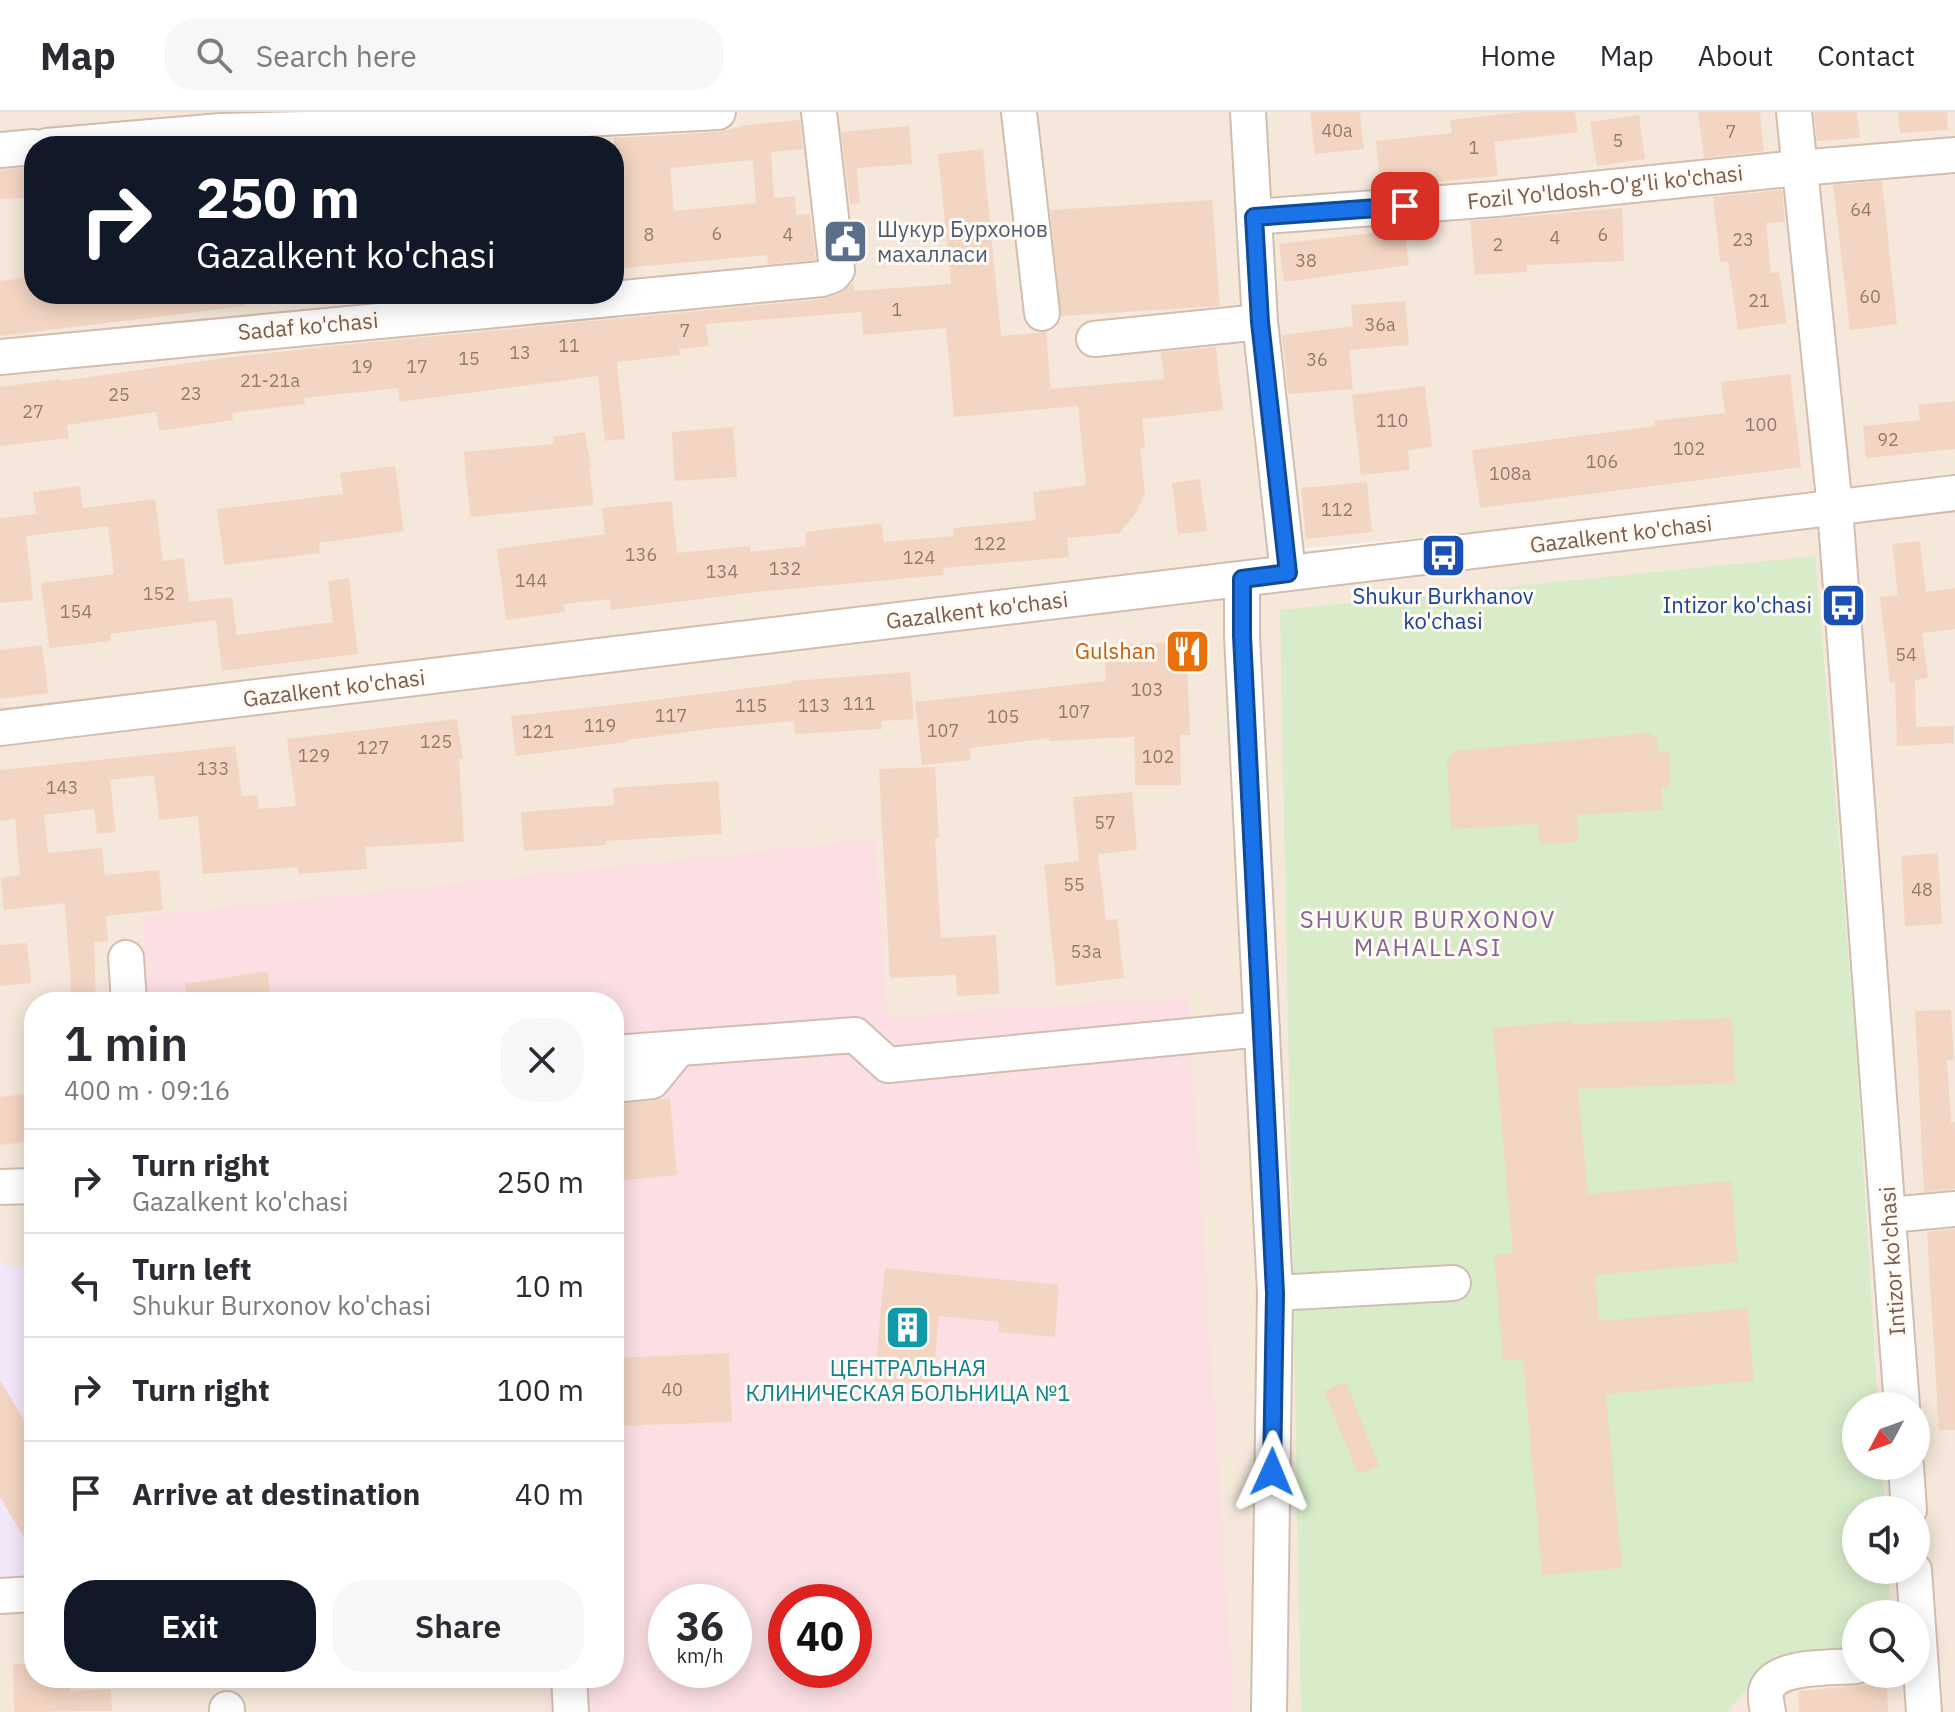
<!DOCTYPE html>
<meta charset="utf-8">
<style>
:root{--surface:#fff;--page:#f7f7f7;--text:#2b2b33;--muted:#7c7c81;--line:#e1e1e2;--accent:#111827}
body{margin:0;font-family:"IBM Plex Sans",sans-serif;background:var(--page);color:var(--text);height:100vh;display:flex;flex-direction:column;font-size:30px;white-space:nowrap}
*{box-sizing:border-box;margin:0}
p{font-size:26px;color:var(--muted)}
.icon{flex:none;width:44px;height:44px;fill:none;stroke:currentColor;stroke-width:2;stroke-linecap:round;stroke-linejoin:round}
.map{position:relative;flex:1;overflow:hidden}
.panel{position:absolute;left:24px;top:880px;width:600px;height:696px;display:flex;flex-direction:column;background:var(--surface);border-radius:32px;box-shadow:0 4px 20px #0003}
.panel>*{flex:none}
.banner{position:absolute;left:24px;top:24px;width:600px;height:168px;border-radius:32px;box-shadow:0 4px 20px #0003;background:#111827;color:#fff;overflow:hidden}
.needle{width:52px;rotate:229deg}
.tools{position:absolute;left:1842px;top:1280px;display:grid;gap:16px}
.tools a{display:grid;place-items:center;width:88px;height:88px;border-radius:50%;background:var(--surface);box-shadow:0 4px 20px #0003;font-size:40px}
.speed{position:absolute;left:648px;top:1472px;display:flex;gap:16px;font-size:40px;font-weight:700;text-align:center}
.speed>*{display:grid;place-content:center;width:104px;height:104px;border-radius:50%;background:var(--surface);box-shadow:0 4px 20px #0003;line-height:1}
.speed small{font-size:20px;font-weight:400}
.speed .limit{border:12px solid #d22;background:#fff;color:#111}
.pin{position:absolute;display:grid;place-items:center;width:68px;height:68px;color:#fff;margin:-34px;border-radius:16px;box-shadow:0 4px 12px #0006}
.me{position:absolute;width:88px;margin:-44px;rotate:1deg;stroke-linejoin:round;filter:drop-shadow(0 0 6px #0008)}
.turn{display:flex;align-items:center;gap:28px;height:168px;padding:0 40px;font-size:36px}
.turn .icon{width:104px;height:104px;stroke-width:2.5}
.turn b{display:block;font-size:56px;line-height:68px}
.round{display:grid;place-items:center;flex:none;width:84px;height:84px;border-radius:32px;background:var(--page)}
.head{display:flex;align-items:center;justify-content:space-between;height:136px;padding:0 40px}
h1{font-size:48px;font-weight:600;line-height:60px}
.primary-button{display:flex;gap:16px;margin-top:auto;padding:16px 40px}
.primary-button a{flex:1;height:92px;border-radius:32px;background:var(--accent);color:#fff;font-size:32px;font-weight:600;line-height:92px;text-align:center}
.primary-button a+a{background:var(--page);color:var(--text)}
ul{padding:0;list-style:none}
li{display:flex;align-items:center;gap:24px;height:104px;padding:0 40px;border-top:2px solid var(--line)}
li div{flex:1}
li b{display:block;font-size:30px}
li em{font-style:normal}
header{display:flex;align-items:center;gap:48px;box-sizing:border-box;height:112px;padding:0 40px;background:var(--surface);border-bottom:2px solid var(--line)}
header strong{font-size:38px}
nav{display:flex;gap:44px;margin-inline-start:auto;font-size:28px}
.search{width:560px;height:72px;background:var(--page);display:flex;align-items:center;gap:20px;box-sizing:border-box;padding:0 28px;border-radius:32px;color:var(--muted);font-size:30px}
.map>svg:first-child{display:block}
</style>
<header>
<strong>Map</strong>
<div class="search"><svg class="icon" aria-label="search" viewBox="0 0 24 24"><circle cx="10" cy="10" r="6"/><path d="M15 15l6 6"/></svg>Search here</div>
<nav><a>Home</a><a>Map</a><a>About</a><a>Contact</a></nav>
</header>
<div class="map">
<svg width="1955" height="1600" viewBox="0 0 1955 1600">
<rect width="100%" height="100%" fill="#fdf6ec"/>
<path fill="#f5e8da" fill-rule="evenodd" d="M0,0H1250L1294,440L1749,396L1297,437L1258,0H1955V1600H0ZM34,34H614V182H34ZM34,890H614V1566H34ZM1856,1294H1916V1354H1856ZM1856,1398H1916V1458H1856ZM666,1490H734V1558H666ZM786,1490H854V1558H786ZM1856,1502H1916V1562H1856Z"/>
<path fill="#f3e8fa" d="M0,1151L34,1160V1471L0,1472Z"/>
<path fill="#fbdfe3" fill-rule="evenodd" d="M875,727L887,904L1188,885L1234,1600H546L544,1566H614V890H147L143,804ZM666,1490H734V1558H666ZM786,1490H854V1558H786Z"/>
<path fill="#d8ecc9" d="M1815,444L1855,923L1878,1294H1856V1354H1882L1885,1398H1856V1458H1888L1891,1502H1856V1543L1758,1564L1727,1600H1301L1280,498Z"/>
<g fill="#f3d5c3" fill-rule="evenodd">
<path d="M1310,0H1360L1364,37L1315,42Z"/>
<path d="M1522,0H1575L1578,20L1494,30L1498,64L1381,75L1376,29L1452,21L1450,8Z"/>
<path d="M1698,0H1760L1764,39L1704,46Z"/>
<path d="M1814,0H1857L1860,26L1817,29Z"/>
<path d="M1898,0H1947L1948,18L1900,21Z"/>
<path d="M1639,3L1645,47L1597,54L1590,10Z"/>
<path d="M800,8L803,37L771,40L774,86L795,84L796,103L810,102L816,148L768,152L767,143L614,157V26L719,20L747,13ZM753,48L756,91L674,99L670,56Z"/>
<path d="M909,14L912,52L857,56L860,91L850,92L841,20Z"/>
<path d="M983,37L1001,224L1046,220L1051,277L1164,267L1161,240L1216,235L1223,298L1142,307L1145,336L1140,337L1145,382L1135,402L1120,421L1067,426L1069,445L943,456L944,463L767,479L611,498L610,487L564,492L565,500L506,508L497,437L605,422L602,396L672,389L677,441L750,434V440L806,434L805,420L882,411L884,430L954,424L953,416L1036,408L1033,380L1086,373L1078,294L954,305L946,216L863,223L861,200L706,212L709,234L679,237L680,243L617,250L625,327L605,329L598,264L399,290L398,276L304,286L305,292L232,301L233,308L159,319L156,300L67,313L69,326L0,334V275L61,267V269L224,246L332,234L824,187L841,181L853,171L854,179L951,172L938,42Z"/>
<path d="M34,55V86L0,87V58Z"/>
<path d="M1882,69L1897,212L1850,218L1833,73Z"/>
<path d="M1782,78L1785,110L1766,111L1771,161L1779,160L1787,211L1738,218L1728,149L1720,150L1713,85Z"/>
<path d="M1212,88L1220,194L1061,204L1050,98Z"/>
<path d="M1622,96L1624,149L1526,153L1527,160L1475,163L1470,109Z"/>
<path d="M1404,117L1409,153L1284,170L1279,132Z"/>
<path d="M34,165V182H245V194L0,224V169Z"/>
<path d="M1405,189L1409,233L1349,238L1353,277L1288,282L1282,223L1353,214L1351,193Z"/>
<path d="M1790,262L1801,355L1480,396L1472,338L1655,314L1654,309L1725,301L1721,270Z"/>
<path d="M1425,274L1432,335L1408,338L1410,358L1361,363L1352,283Z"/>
<path d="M1955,289V337L1866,346L1863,314L1920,308L1918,293Z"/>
<path d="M733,315L737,365L675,369L672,320Z"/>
<path d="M585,320L591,355H589L594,393L470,405L464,340L554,332L553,325Z"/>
<path d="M395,354L404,419L319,431L320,441L224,453L217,397L343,382L340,361Z"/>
<path d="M1200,367L1207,419L1178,422L1172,371Z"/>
<path d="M1367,370L1372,420L1306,427L1301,376Z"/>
<path d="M80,374L83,396L155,387L163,449L184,446L189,490L232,485L237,523L333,510L328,469L349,466L358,542L222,559L216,508L110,522L111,529L49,536L41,471L114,462L108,414L26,424L33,488L0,491V406L36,402L33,380Z"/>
<path d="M1920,429L1926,480L1955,476V517L1922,521L1928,566L1915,568L1916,615L1954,614V631L1897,634L1895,570L1890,571L1880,485L1898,483L1892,432Z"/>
<path d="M1186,530L1190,623H1180L1181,673H1135L1134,625L1049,629V626L970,636L971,648L922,653L915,590L1106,569L1105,533Z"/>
<path d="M42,533L48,581L0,587V538Z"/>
<path d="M910,560L914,607L882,609V617L795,622L794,609L717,616L627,628V630L516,644L511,604L622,592L791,571V569Z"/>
<path d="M457,607L463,647H459L464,730L365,735L367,757L298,762V755L203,762L198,704L159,708L154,663L110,668L116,720L97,722L94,697L44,703L48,741L102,736L105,763L159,758L163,798L106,804L108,829L94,830L96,890H72L65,791L4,798L1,766L20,763L15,707L0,709V658L235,634L242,684L258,683L259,697L296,694L287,627Z"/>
<path d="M1649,621L1657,626L1658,641L1669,640L1670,675H1661L1662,698L1577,703L1578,730L1539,732L1538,712L1451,717L1447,648L1454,639Z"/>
<path d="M935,655L939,726H935L941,826L996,823L999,882L957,884L956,863L890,866L879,657Z"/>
<path d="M718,669L722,722L606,729V733L524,739L521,700L614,693L613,676Z"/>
<path d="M1132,680L1137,738L1098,742L1106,808L1117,807L1124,866L1056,874L1044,753L1079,749L1073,685Z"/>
<path d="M1938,741L1942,812L1905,814L1901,744Z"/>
<path d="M27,831L31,871L0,874V833Z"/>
<path d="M267,859L272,890H188L185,872Z"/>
<path d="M1951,898L1954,948H1947L1951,1011L1955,1010V1077L1924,1080L1915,899Z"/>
<path d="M1732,906L1735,971L1578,977L1588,1082L1731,1069L1738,1150L1595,1163L1599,1209L1747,1196L1754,1269L1606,1282L1622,1456L1542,1463L1523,1247L1503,1248L1494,1143L1513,1141L1493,916L1572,909L1573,912Z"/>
<path d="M34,981V1029L0,1033V985Z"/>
<path d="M670,986L677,1063L614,1069V993Z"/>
<path d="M1955,1117V1318H1939L1927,1120Z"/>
<path d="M885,1156L1059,1173L1055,1225L998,1220L999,1210L939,1204L932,1274L874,1269Z"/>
<path d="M729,1241L732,1310L614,1314V1246Z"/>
<path d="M0,1268L34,1325V1442L0,1385Z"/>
<path d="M1346,1270L1379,1354L1358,1362L1324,1279Z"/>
<path d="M13,1552H34V1566H70V1579L111,1577L112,1599L14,1600Z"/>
<path d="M1887,1571L1888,1600H1799L1798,1579Z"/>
</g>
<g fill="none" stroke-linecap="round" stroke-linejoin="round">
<defs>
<g id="minor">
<path d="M1019,0L1042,201"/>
<path d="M1248,0L1260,210L1288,461"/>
<path d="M1794,0L1835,396L1902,1294"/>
<path d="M47,34L221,19L471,13L718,0"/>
<path d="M0,38L34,35"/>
<path d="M1254,105L1496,87L1799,56L1955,43"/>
<path d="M1094,227L1260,210"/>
<path d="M0,245L822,167L833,163L837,158L819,0"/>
<path d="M1242,467V524L1275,1181L1269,1600"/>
<path d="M0,616L1955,381"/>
<path d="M126,846L129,890"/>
<path d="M614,941L855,923L888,953L1262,917"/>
<path d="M614,973L652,969L678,937"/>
<path d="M0,1075L34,1074"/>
<path d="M1889,1103L1955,1097"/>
<path d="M1275,1181L1453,1171"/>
<path d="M1906,1354L1909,1398"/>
<path d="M1914,1458L1924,1600"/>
<path d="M0,1484L34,1482"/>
<path d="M569,1566L571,1600"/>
<path d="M227,1597V1600"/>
<path d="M1768,1600C1767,1594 1765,1586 1766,1580C1772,1552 1834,1556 1856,1554"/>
</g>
</defs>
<use href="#minor" stroke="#d1beb0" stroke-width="38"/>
<use href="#minor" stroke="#fff" stroke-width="34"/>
</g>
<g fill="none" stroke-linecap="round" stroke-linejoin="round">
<defs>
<path id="route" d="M1272,1360L1275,1181L1242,524V467L1288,461L1260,210L1254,105L1405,94"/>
</defs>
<use href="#route" stroke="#114b97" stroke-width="20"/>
<use href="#route" stroke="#1a73e8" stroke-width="14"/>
</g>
<defs>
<symbol id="civic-square" viewBox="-11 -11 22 22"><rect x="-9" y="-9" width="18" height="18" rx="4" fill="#5c6f8a" stroke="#fffaf3"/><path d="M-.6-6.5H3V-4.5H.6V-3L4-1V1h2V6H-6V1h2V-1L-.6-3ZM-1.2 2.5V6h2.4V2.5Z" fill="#fff"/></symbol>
<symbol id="bus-square" viewBox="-11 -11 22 22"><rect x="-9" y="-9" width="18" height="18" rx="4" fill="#1a4fb4" stroke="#fffaf3"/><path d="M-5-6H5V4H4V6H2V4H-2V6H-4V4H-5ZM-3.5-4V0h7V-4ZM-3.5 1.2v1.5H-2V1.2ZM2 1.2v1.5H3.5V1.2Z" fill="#fff"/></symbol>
<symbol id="restaurant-square" viewBox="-11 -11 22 22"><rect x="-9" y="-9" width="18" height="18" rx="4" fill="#e8710a" stroke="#fffaf3"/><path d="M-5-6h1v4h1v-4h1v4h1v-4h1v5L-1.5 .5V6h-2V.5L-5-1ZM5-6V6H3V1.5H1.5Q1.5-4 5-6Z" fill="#fff"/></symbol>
<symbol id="building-square" viewBox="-11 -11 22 22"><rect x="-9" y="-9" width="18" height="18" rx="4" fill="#0f9aa8" stroke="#fffaf3"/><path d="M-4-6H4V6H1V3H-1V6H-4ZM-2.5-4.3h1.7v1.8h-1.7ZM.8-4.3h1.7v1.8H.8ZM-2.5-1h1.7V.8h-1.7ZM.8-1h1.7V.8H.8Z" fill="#fff"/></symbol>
</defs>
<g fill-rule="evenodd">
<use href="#civic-square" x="820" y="104" width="51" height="51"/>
<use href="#bus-square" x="1418" y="418" width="51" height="51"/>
<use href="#bus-square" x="1818" y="468" width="51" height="51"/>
<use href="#restaurant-square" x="1162" y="514" width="51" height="51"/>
<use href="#building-square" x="882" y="1190" width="51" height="51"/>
</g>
<g text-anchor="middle" stroke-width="6" stroke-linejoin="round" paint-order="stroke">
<g font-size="18" fill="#987a6a">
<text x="1337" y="25">40a</text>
<text x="1731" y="26">7</text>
<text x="1618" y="35">5</text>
<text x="1474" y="42">1</text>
<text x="1861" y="104">64</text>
<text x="717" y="128">6</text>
<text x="649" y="129">8</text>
<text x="788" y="129">4</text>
<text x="1603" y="129">6</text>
<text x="1555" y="132">4</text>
<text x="1743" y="134">23</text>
<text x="1498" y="139">2</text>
<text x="1306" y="155">38</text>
<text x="1870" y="191">60</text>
<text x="1759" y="195">21</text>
<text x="897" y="204">1</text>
<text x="1380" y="219">36a</text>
<text x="685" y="225">7</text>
<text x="569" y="240">11</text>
<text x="520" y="247">13</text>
<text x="469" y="253">15</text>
<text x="1317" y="254">36</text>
<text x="362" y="261">19</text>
<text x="417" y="261">17</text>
<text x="270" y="275">21-21а</text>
<text x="191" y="288">23</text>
<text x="119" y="289">25</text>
<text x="33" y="306">27</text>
<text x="1392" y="315">110</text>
<text x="1761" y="319">100</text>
<text x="1888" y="334">92</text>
<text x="1689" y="343">102</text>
<text x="1602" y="356">106</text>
<text x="1510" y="368">108a</text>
<text x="1337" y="404">112</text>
<text x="990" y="438">122</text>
<text x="641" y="449">136</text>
<text x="919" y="452">124</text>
<text x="785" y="463">132</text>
<text x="722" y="466">134</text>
<text x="531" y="475">144</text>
<text x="159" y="488">152</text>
<text x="76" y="506">154</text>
<text x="1906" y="549">54</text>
<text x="1147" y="584">103</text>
<text x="859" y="598">111</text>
<text x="751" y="600">115</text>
<text x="814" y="600">113</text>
<text x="1074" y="606">107</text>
<text x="671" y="610">117</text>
<text x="1003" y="611">105</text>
<text x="600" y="620">119</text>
<text x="943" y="625">107</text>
<text x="538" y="626">121</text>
<text x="436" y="636">125</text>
<text x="373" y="642">127</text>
<text x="314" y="650">129</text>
<text x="1158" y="651">102</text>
<text x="213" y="663">133</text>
<text x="62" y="682">143</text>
<text x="1105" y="717">57</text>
<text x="1074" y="779">55</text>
<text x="1922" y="784">48</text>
<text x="1086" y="846">53а</text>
<text x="672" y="1284">40</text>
</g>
<g font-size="22" fill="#7a5c4d" stroke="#fffaf3">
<text transform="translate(1605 75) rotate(-6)" y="8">Fozil Yo'ldosh-O'g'li ko'chasi</text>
<text transform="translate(308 214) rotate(-5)" y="8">Sadaf ko'chasi</text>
<text transform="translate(1621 422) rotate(-7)" y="8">Gazalkent ko'chasi</text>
<text transform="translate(977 498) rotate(-7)" y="8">Gazalkent ko'chasi</text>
<text transform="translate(334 576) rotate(-7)" y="8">Gazalkent ko'chasi</text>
<text transform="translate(1892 1149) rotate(-94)" y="8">Intizor ko'chasi</text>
</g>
<g font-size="22" fill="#4e5e75" stroke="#fffaf3" text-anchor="start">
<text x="877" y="125">Шукур Бурхонов<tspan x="877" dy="25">махалласи</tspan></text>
</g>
<g font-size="22" fill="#164399" stroke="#fffaf3">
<text x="1443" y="492">Shukur Burkhanov<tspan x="1443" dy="25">ko'chasi</tspan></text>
<text x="1812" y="501" text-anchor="end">Intizor ko'chasi</text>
</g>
<g font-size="22" fill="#c56008" stroke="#fffaf3" text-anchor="end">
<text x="1156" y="547">Gulshan</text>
</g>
<g font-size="22" fill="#0d838f" stroke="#fffaf3">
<text x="908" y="1264">ЦЕНТРАЛЬНАЯ<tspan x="908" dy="25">КЛИНИЧЕСКАЯ БОЛЬНИЦА №1</tspan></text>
</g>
<g font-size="24" letter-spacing="2" fill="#846695" stroke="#fffaf3">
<text x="1428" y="816">SHUKUR BURXONOV<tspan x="1428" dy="28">MAHALLASI</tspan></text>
</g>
</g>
</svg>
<div class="tools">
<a><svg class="needle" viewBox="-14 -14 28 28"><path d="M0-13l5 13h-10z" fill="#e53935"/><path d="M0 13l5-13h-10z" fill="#7c7c81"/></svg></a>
<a><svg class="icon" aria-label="sound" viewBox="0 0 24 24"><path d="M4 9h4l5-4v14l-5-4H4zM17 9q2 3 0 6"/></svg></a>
<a><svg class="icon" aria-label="search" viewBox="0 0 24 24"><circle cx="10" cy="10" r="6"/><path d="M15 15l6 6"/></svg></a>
</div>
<div class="speed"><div>36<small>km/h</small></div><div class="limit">40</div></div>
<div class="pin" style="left:1405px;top:94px;background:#d93025"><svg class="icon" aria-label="arrive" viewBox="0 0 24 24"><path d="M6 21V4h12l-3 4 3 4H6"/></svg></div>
<svg class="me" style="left:1272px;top:1360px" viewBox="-20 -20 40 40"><path d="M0-17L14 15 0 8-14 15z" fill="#1a73e8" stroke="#fff" stroke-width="4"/></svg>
<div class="banner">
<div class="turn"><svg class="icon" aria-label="right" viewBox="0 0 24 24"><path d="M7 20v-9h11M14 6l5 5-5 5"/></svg><div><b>250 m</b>Gazalkent ko'chasi</div></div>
</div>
<section class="panel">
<div class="head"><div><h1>1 min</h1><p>400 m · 09:16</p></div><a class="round"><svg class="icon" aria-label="close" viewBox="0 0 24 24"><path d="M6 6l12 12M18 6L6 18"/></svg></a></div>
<ul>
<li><svg class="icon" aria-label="right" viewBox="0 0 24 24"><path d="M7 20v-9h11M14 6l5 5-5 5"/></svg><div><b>Turn right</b><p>Gazalkent ko'chasi</p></div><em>250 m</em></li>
<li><svg class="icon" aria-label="left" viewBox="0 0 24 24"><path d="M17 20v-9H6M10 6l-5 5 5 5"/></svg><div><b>Turn left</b><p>Shukur Burxonov ko'chasi</p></div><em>10 m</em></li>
<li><svg class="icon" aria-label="right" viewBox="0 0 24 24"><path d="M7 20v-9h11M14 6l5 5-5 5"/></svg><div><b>Turn right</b></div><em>100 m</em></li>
<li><svg class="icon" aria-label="arrive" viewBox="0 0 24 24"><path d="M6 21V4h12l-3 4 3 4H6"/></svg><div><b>Arrive at destination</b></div><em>40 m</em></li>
</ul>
<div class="primary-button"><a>Exit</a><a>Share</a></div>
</section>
</div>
